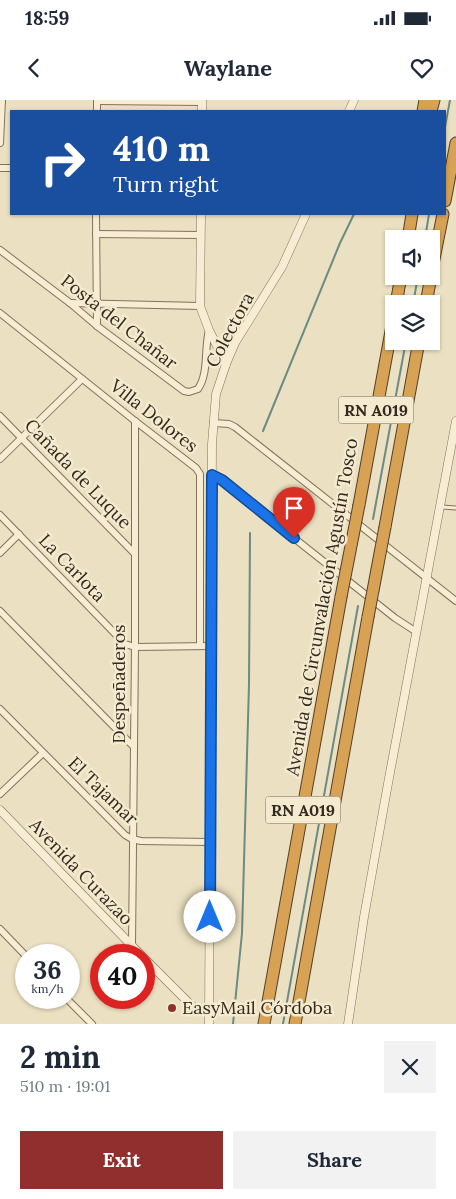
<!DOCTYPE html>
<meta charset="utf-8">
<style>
:root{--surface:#fff;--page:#f2f2f3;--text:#1f2937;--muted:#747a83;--accent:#902f2d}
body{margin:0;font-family:Lora,serif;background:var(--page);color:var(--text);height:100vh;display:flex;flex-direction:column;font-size:19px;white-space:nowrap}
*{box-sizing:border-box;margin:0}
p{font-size:16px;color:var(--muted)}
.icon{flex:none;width:28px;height:28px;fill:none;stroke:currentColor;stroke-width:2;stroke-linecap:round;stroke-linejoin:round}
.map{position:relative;height:924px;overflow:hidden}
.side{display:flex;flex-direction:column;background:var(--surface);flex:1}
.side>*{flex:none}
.hud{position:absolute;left:10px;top:10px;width:436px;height:105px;border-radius:0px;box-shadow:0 1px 4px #0004;background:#1a4fa0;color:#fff;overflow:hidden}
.tools{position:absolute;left:385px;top:130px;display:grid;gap:10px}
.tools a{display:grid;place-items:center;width:55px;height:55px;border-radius:0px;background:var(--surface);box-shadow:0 1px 4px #0004;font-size:25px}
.speed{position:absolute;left:15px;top:844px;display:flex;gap:10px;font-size:25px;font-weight:700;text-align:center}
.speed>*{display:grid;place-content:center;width:65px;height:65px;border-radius:50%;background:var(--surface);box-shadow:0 1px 4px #0004;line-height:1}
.speed small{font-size:12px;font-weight:400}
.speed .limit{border:8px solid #d22;background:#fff;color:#111}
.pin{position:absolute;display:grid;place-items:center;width:42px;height:42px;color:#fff;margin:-51px -21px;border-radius:50% 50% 50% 0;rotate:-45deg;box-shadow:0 0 5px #0007}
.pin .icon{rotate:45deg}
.me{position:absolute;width:55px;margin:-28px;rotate:0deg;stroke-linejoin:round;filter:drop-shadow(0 0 4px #0008)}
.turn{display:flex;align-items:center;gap:18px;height:105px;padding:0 20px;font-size:22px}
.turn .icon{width:65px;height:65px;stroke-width:2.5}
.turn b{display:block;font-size:35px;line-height:42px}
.round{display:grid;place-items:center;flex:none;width:52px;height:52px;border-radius:0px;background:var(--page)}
.headline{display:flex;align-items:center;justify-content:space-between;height:85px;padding:0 20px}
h1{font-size:30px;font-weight:700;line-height:38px}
.button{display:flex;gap:10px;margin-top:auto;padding:10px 20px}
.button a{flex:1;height:58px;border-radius:0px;background:var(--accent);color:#fff;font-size:20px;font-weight:700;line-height:58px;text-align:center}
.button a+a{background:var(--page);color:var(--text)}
.status{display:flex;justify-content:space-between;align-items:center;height:35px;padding:0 25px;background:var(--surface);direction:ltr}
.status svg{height:14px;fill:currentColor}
header{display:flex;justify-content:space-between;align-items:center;height:65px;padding:0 20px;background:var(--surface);font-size:22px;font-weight:700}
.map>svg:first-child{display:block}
</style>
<div class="status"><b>18:59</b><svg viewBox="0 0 49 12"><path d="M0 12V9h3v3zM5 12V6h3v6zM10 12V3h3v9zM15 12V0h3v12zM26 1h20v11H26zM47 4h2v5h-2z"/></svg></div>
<header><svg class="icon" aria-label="back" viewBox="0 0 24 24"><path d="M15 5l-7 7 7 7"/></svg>Waylane<svg class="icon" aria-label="heart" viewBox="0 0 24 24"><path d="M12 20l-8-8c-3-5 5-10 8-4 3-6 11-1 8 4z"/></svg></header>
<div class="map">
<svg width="456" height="924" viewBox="0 0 456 924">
<rect width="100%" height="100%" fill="#ebe0c1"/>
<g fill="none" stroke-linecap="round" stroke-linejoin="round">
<g stroke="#6b8b84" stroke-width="2">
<path d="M445,27L450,0"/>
<path d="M425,139L429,114"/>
<path d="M413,204L418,176"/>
<path d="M263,331L340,143L354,114"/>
<path d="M373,419L406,241"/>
<path d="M233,924L242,833L249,584L250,433"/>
<path d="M283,924L358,506"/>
</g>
<defs>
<path id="service" d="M442,407L456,408"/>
<g id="minor">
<path d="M97,1L202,2"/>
<path d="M97,11V0"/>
<path d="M0,43L2,0"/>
<path d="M0,68H11"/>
<path d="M96,114L97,226"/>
<path d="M96,134L201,135"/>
<path d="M0,150L70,203L97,226L184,291L189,292L198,289C209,273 204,249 209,230"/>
<path d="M70,203L200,206"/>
<path d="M0,213L135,321L196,368L200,374V546"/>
<path d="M0,316L134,453"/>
<path d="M213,323L229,324L235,327L456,501"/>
<path d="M0,359L82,279"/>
<path d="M212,375L222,381L395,518L415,531"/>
<path d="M0,415L125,544L135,547L211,546"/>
<path d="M0,453L19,434"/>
<path d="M0,511L134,647"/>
<path d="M0,609L125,735L132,739L141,741L210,742"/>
<path d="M0,694L43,653"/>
<path d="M0,829L26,856"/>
<path d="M132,846L135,547V321"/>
<path d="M66,898L92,924"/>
</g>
<g id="tertiary">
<path d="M202,11V0"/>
<path d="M349,11L354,0"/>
<path d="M201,114L200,206L209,230L226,264"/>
<path d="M0,710L141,855"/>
<path d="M144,858L191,905L199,910H209"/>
<path d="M209,924L212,344L216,294L226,264L235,243L282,167L306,114"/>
<path d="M348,924L364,817L389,678L456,321"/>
</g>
<g id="motorway">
<path d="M423,11L425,0"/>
<path d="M431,11L434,0"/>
<path d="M445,101L456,43"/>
<path d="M408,139L412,114"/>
<path d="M431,174L443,114"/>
<path d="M396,204L401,176"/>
<path d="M426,204L431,176"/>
<path d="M359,405L394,215"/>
<path d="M385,427L419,241"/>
<path d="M264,924L341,497"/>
<path d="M295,924L368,517"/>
</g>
</defs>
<use href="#service" stroke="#84715a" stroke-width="5"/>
<use href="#minor" stroke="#84715a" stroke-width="8"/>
<use href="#tertiary" stroke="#84715a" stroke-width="9"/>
<use href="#motorway" stroke="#523f2e" stroke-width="13"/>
<use href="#service" stroke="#f7edd4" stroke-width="3"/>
<use href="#minor" stroke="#f7edd4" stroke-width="6"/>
<use href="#tertiary" stroke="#f7edd4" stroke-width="8"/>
<use href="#motorway" stroke="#d8a255" stroke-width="11"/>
<defs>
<g id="motorway-bridge">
<path d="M341,497L359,405"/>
<path d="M368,517L385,427"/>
</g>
</defs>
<use href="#motorway-bridge" stroke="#523f2e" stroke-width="13" stroke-linecap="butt"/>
<use href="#motorway-bridge" stroke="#d8a255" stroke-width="11"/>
</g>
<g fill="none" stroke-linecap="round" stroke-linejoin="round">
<defs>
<path id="route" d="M210,817L212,375L222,380L294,438"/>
</defs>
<use href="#route" stroke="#114b97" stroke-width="12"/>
<use href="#route" stroke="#1a73e8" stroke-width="9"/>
</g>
<circle fill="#902f2d" stroke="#f3ead0" stroke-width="2" cx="172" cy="908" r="5"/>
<g text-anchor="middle" stroke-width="5" stroke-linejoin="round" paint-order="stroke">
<g fill="#f3ead0" stroke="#6d6353" stroke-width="1">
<rect x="338.5" y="296.5" width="75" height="27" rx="4"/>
<rect x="265.5" y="696.5" width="75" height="27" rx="4"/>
</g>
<g font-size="16" font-weight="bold" fill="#34291d">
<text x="376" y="316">RN A019</text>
<text x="303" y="716">RN A019</text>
</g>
<g font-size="18" fill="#34291d" stroke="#f3ead0">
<text transform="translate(119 222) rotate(38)" y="6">Posta del Chañar</text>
<text transform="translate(230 230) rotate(-62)" y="6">Colectora</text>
<text transform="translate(154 316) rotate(38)" y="6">Villa Dolores</text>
<text transform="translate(78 374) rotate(46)" y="6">Cañada de Luque</text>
<text transform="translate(72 468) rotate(46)" y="6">La Carlota</text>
<text transform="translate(322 507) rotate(-80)" y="6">Avenida de Circunvalación Agustín Tosco</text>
<text transform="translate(119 584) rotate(-90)" y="6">Despeñaderos</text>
<text transform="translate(103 691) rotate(44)" y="6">El Tajamar</text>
<text transform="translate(81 772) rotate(46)" y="6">Avenida Curazao</text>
</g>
<g font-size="18" fill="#34291d" stroke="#f3ead0" text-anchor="start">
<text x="182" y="914">EasyMail Córdoba</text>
</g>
</g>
</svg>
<div class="tools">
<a><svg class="icon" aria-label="sound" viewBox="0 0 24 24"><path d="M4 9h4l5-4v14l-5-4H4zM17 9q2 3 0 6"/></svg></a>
<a><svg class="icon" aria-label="layers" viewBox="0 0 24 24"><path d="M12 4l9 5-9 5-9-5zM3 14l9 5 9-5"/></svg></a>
</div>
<div class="speed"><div>36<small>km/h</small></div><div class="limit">40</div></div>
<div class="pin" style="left:294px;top:438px;background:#d93025"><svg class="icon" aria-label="arrive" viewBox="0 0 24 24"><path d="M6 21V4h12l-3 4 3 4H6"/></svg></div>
<svg class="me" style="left:210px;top:817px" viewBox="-20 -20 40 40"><circle r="19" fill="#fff"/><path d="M0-13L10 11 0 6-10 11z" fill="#1a73e8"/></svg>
<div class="hud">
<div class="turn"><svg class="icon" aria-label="right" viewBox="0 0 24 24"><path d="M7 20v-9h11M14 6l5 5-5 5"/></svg><div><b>410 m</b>Turn right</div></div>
</div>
</div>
<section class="side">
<div class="headline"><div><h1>2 min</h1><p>510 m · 19:01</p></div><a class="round"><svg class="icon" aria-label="close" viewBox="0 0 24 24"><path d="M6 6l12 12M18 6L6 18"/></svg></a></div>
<div class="button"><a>Exit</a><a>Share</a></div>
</section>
